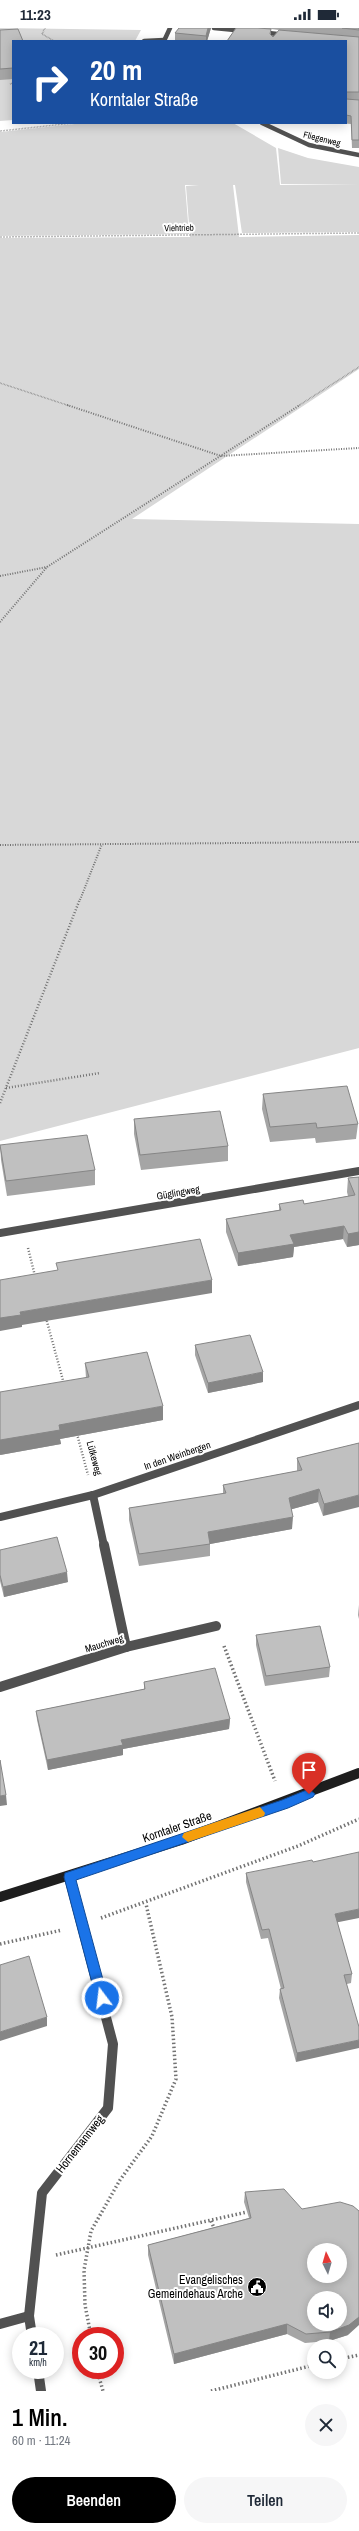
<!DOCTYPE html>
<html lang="de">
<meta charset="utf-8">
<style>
:root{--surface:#fff;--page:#f6f6f7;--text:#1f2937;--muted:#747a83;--accent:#000}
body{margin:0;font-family:"Archivo Narrow",sans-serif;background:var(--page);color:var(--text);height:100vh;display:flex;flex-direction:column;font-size:15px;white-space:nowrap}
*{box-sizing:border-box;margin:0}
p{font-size:13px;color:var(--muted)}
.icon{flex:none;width:22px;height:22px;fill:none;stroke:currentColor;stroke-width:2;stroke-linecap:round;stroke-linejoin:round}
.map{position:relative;height:2363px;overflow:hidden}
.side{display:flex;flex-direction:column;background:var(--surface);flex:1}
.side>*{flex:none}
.banner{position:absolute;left:12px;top:12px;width:335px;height:84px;border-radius:0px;box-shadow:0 2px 10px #0003;background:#1a4fa0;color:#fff;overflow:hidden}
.needle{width:26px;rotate:355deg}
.fabs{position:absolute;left:307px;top:2215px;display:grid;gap:8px}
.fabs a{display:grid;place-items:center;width:40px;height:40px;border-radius:50%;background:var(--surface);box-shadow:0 2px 10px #0003;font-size:20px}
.speed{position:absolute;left:12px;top:2299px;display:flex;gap:8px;font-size:20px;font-weight:700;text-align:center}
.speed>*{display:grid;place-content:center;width:52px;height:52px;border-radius:50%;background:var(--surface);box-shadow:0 2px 10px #0003;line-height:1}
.speed small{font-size:10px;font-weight:400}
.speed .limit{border:6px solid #d22;background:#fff;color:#111}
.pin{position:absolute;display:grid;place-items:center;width:34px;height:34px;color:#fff;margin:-41px -17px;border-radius:50% 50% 50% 0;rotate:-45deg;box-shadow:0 0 4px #0007}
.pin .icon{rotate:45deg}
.me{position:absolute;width:44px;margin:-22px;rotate:345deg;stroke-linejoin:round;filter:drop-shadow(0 0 3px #0008)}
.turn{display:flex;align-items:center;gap:14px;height:84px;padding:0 12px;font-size:18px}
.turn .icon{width:52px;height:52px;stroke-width:2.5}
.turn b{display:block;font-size:28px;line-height:34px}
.round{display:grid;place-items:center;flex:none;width:42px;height:42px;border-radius:21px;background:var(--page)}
.head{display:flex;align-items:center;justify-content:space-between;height:68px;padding:0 12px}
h1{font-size:24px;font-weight:600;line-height:30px;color:var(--accent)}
.button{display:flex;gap:8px;margin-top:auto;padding:8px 12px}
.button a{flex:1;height:46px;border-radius:24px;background:var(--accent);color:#fff;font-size:16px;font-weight:600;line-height:46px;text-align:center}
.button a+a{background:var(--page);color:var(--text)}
.status{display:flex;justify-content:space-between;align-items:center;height:28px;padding:0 20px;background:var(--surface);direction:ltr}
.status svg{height:11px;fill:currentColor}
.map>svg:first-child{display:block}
</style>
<div class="status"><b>11:23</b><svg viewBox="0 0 49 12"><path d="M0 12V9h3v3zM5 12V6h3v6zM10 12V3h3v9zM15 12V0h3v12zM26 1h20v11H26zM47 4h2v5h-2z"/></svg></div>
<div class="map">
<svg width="359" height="2363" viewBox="0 0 359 2363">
<rect width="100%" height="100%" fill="#fff"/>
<g fill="#d8d8d8">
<path d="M0,0L141,2L135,13H13V92L0,93Z"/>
<path d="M84,95H233L276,120L280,157H359V204L242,205L235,157H233L239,209L359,207V341L132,491L359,496V1020L0,1113V210L190,209L186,158L199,157H185L189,206L0,208V104Z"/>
<path d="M278,120L308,130L359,139V157L281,156Z"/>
</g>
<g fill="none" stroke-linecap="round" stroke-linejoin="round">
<g stroke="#737373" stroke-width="1.5" stroke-dasharray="0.5 1" stroke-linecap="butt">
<path d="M45,0L42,6L54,13"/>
<path d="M10,56L13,55"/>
<path d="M0,103L74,95"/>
<path d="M0,209L359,205"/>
<path d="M0,355L70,378"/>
<path d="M298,378L359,339"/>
</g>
<g stroke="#737373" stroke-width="2" stroke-dasharray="1 1.5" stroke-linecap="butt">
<path d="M67,377L221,428L359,420"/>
<path d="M0,548L47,539"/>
<path d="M0,594L47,539L300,377"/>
<path d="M0,817L359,814"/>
<path d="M80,872L102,816"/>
</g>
<g stroke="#737373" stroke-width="2.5" stroke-dasharray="1 2" stroke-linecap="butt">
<path d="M6,1060L100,1045"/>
<path d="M0,1075L80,871"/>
<path d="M28,1220L35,1248"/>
<path d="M46,1290L64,1356"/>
<path d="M77,1406L88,1447"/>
</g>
<g stroke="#737373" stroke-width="3.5" stroke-dasharray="1.5 2.5" stroke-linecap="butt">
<path d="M224,1618L275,1753"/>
<path d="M101,1890L298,1818L359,1791"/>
<path d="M0,1916L62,1902"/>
<path d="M211,2193L215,2202"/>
<path d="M56,2227L247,2184"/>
<path d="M91,2308L85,2277L84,2242L91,2203L120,2152L152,2108L176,2051L172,1989L146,1876"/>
<path d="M340,2331L359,2327"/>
<path d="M97,2342L103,2363"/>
<path d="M211,2363L314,2337"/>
</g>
<path stroke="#515151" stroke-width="4.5" d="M144,13L164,12"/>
<g stroke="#515151" stroke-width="4.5">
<path d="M214,0L245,3"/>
<path d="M260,4L286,7"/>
<path d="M164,13L170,0"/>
<path d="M262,95L309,117L359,127"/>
</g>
<g stroke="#515151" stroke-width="8">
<path d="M0,1205L359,1143"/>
<path d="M93,1467L104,1518"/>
<path d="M0,1489L93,1467L359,1377"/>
</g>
<g stroke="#515151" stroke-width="10">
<path d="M104,1517L126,1619"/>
<path d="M0,1659L126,1619L216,1598"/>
<path d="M0,2296L29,2288"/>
<path d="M32,2308L29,2288L42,2165L108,2080L113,2016L69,1849"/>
<path d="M38,2342L41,2363"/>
</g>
<path stroke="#1e1e1e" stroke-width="10" d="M0,1869L181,1812L359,1745"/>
</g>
<g fill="#a5a5a5" fill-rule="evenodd">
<path d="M211,0L207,13H175V5Z"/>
<path d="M236,0H359V120H352L351,96L338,95H346V13H227ZM271,1L279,2L273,9L271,7Z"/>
<path d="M0,2L13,13V51L0,52Z"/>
<path d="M263,1066L358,1096L356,1111L316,1115L315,1110L270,1114L262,1081Z"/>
<path d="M134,1091L228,1118V1133L141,1142L134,1106Z"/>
<path d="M0,1117L95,1142V1157L7,1168L1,1132Z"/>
<path d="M359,1149V1217L347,1219L343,1211L294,1219L293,1229L238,1238L226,1204V1191L279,1182V1176H304L348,1168L347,1164L348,1150Z"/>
<path d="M195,1317L263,1354L208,1365L195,1327Z"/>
<path d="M85,1335L163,1392L60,1411L61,1416L0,1427L86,1350Z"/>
<path d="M359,1415L323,1488L318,1474L292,1481V1501L210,1516V1528L139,1538L129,1492V1480L223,1466V1457L297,1443V1430Z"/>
<path d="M0,1522L68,1554L4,1569L0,1553Z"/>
<path d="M359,1577V1591L358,1587Z"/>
<path d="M256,1607L330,1639L329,1649L265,1658L256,1617Z"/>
<path d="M144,1654L230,1691L229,1701L123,1721V1727L48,1742L37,1692L36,1683L144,1661Z"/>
<path d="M246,1845L337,1895L352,1946L351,1955L347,1956L296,2034L279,1970L280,1961H281L268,1910L261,1911L246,1854Z"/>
<path d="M245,2164L348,2307L329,2313L305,2315L287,2306L174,2336L148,2227V2217L249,2190L244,2174Z"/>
</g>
<g fill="#868686">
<path d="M208,0H211L207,13H206V8Z"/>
<path d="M344,1198L343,1211L294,1219L293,1229L238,1238V1225L290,1207Z"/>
<path d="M359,1204V1217L347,1219L348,1206Z"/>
<path d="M212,1252V1265L22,1297V1299L0,1303V1290L20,1284Z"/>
<path d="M263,1344V1354L208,1365V1355Z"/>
<path d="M163,1378V1392L60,1411L61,1416L0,1427V1412L59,1397Z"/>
<path d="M319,1461L318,1474L289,1482V1470Z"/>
<path d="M359,1467V1479L323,1488L324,1476Z"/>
<path d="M293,1489L292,1501L210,1516L208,1504Z"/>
<path d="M67,1544L68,1554L4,1569L3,1559Z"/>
<path d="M230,1691L229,1701L123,1721V1727L48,1742L47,1732L121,1712Z"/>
<path d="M6,1767L7,1777L0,1778V1768Z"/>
<path d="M359,1881V1890L334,1895L335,1886Z"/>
<path d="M47,1989V1998L0,2013V2004Z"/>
<path d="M359,2012V2020L296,2034L297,2025Z"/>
<path d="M359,2289V2297L348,2307L329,2313L330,2304Z"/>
<path d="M287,2296V2306L174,2336V2326Z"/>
</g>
<g fill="#c0c0c0" stroke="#868686" fill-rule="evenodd">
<path d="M179,0H208L206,8L175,5Z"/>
<path d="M236,0H258L271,1L270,6L273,9L279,2L359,9V64H346V13H227Z"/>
<path d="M342,0H359V2Z"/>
<path d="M18,1L23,13H13V40L0,41V2Z"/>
<path d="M346,71L359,72V112H352L351,88L346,87Z"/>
<path d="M347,1058L358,1096L317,1100L316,1095L270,1099L263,1066Z"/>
<path d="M220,1083L228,1118L140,1127L134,1091Z"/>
<path d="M87,1107L95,1142L6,1153L0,1117Z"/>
<path d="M359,1149V1204L348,1206L344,1198L290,1207L294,1216L238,1225L226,1191L281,1182L279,1176L303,1172L304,1176L355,1167L348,1150Z"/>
<path d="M200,1211L212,1252L20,1284L21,1287L0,1290V1252L58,1242L56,1235Z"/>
<path d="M250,1307L263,1344L208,1355L195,1317Z"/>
<path d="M147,1324L163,1378L59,1397L60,1402L0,1412V1364L89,1349L85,1335Z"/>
<path d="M359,1415V1467L324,1476L319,1461L289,1470L293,1489L208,1504L210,1516L139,1526L129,1480L226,1465L223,1457L302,1442L297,1430Z"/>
<path d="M57,1509L67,1544L3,1559L0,1547V1522Z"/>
<path d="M320,1598L330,1639L266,1648L256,1607Z"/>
<path d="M215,1640L230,1691L121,1712L123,1717L47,1732L36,1683L145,1661L144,1654Z"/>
<path d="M0,1732L6,1767L0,1768Z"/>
<path d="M359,1824V1881L335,1886L352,1946L344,1947L359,1999V2012L297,2025L280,1961L284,1960L269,1901L262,1902L246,1845L312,1832L313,1834Z"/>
<path d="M29,1928L47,1989L0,2004V1937Z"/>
<path d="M284,2161L302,2181L340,2174L353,2178L359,2183V2289L349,2297L330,2304L306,2306L287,2296L174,2326L148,2217L251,2190L245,2164ZM314,2222H340V2248H314ZM314,2270H340V2296H314Z"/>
</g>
<path fill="#1a73e8" stroke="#114b97" d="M309,1761L315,1766L313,1769L288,1780L76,1852L108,1970L106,1974H97L64,1849L65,1845L282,1772Z"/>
<path fill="#f59e0b" d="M260,1779L265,1785L264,1788L188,1814L182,1809L184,1805Z"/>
<defs>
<symbol id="civic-disc" viewBox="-11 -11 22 22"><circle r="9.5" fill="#000" stroke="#fff"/><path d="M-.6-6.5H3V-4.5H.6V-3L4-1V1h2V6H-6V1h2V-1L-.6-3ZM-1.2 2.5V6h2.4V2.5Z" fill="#fff"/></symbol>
</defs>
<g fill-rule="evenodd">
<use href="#civic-disc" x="246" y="2248" width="22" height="22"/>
</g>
<g text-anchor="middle" stroke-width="4" stroke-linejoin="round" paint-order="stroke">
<g font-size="9" fill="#000" stroke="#fff">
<text transform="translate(322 111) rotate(14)" y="3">Fliegenweg</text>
<text transform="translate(179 200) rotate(-1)" y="3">Viehtrieb</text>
</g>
<g font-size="10" fill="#000" stroke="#fff">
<text transform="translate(178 1164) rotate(-10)" y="4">Güglingweg</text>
<text transform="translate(177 1427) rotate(-19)" y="4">In den Weinbergen</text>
<text transform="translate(95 1430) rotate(75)" y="4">Lütkeweg</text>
<text transform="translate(104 1615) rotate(-17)" y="4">Mauchweg</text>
</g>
<g font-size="12" fill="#000" stroke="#fff">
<text transform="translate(177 1799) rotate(-19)" y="4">Korntaler Straße</text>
<text transform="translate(80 2116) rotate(-52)" y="4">Hornemannweg</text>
</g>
<g font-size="12" fill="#000" stroke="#fff" text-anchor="end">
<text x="243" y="2256">Evangelisches<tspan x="243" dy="14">Gemeindehaus Arche</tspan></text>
</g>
</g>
</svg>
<div class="fabs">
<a><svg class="needle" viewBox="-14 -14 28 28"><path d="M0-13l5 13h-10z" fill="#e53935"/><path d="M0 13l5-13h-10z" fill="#747a83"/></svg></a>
<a><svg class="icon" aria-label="sound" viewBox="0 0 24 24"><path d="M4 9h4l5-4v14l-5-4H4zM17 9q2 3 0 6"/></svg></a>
<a><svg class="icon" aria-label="search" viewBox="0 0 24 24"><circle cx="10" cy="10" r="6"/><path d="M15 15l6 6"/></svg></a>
</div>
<div class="speed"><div>21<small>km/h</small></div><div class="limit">30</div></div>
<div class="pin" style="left:309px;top:1766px;background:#d93025"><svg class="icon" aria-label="arrive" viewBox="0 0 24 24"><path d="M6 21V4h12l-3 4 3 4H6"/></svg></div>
<svg class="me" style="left:102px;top:1970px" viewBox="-20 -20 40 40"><circle r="17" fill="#1a73e8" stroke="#fff" stroke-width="3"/><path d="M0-11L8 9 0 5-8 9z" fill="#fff"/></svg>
<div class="banner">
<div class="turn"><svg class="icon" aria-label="right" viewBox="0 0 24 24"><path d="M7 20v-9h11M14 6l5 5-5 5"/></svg><div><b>20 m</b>Korntaler Straße</div></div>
</div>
</div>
<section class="side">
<div class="head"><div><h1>1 Min.</h1><p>60 m · 11:24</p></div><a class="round"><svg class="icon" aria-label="close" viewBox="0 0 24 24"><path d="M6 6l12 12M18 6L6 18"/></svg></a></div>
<div class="button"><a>Beenden</a><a>Teilen</a></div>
</section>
